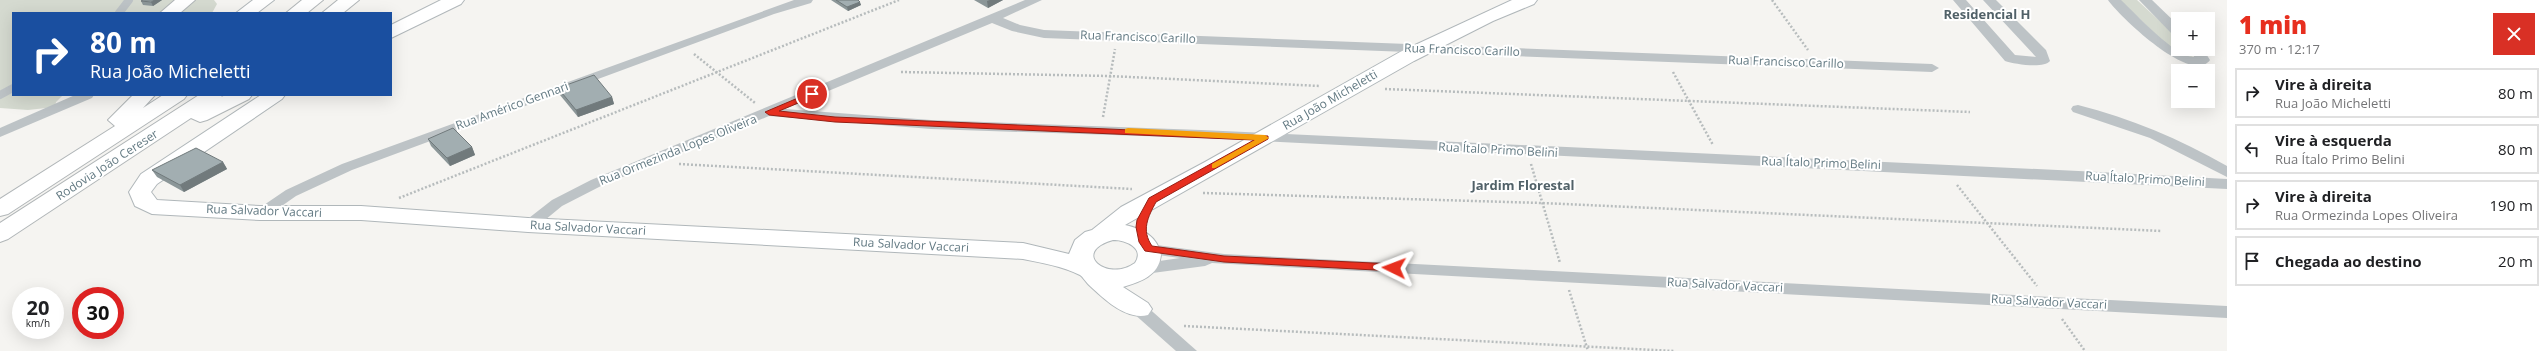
<!DOCTYPE html>
<html lang="pt">
<meta charset="utf-8">
<style>
:root{--surface:#fff;--page:#f6f6f6;--text:#202124;--muted:#757577;--line:#e0e0e0;--accent:#e72f1f}
body{margin:0;font-family:"Open Sans",sans-serif;background:var(--page);color:var(--text);height:100vh;display:flex;flex-direction:column;font-size:15px;white-space:nowrap}
*{box-sizing:border-box;margin:0}
p{font-size:13px;color:var(--muted)}
.icon{flex:none;width:22px;height:22px;fill:none;stroke:currentColor;stroke-width:2;stroke-linecap:round;stroke-linejoin:round}
.map{position:relative;flex:1;overflow:hidden}
.drawer{display:flex;flex-direction:column;background:var(--surface);width:320px}
.drawer>*{flex:none}
.guide{position:absolute;left:12px;top:12px;width:380px;height:84px;border-radius:0px;box-shadow:0 4px 16px #0002;background:#1a4fa0;color:#fff;overflow:hidden}
.fabs{position:absolute;left:2171px;top:12px;display:grid;gap:8px}
.fabs a{display:grid;place-items:center;width:44px;height:44px;border-radius:0px;background:var(--surface);box-shadow:0 4px 16px #0002;font-size:20px}
.speed{position:absolute;left:12px;top:287px;display:flex;gap:8px;font-size:20px;font-weight:700;text-align:center}
.speed>*{display:grid;place-content:center;width:52px;height:52px;border-radius:50%;background:var(--surface);box-shadow:0 4px 16px #0002;line-height:1}
.speed small{font-size:10px;font-weight:400}
.speed .limit{border:6px solid #d22;background:#fff;color:#111}
.pin{position:absolute;display:grid;place-items:center;width:34px;height:34px;color:#fff;margin:-17px;border:2px solid #fff;border-radius:50%;box-shadow:0 1px 4px #0007}
.me{position:absolute;width:44px;margin:-22px;rotate:273deg;stroke-linejoin:round;filter:drop-shadow(0 0 3px #0008)}
.turn{display:flex;align-items:center;gap:14px;height:84px;padding:0 12px;font-size:18px}
.turn .icon{width:52px;height:52px;stroke-width:2.5}
.turn b{display:block;font-size:28px;line-height:34px}
.round{display:grid;place-items:center;flex:none;width:42px;height:42px;border-radius:0px;background:var(--page)}
.overview{display:flex;align-items:center;justify-content:space-between;height:68px;padding:0 12px}
h1{font-size:24px;font-weight:800;line-height:30px;color:var(--accent)}
ul{padding:0;list-style:none}
li{display:flex;align-items:center;gap:12px;height:50px;margin:0 8px 6px;padding:0 4px;border:2px solid var(--line);border-radius:0px}
li div{flex:1}
li b{display:block;font-size:15px}
li em{font-style:normal}
main{display:flex;flex:1;min-height:0}
.map>svg:first-child{display:block}
</style>
<main>
<div class="map">
<svg width="2227" height="351" viewBox="0 0 2227 351">
<rect width="100%" height="100%" fill="#f5f4f1"/>
<g fill="#d5dad0">
<path d="M0,0H214L217,4L212,13H13V95H63L56,102L55,107L28,110L0,108Z"/>
<path d="M2120,0H2137L2178,38V49H2189L2194,56L2189,58L2168,46Z"/>
</g>
<g fill="none" stroke-linecap="round" stroke-linejoin="round">
<defs>
<path id="secondary" d="M1512,0H1537L1534,4L1493,21L1414,61L1125,225C1143,229 1157,236 1161,255C1159,276 1140,282 1123,287L1148,303L1152,309L1148,315C1126,321 1103,298 1088,284C1085,281 1083,277 1080,275C1062,266 1042,263 1023,259L528,232L361,220H260L152,214L135,206L129,192L141,174L261,95H285L282,99L157,184L151,192L157,200L260,206H361L528,218L1023,243L1069,254L1075,240L1085,232L1092,230L1121,207L1205,162L1400,52ZM1113,240C1126,240 1145,248 1135,263C1107,283 1070,252 1113,240Z"/>
<g id="primary">
<path d="M253,0H274L257,13H236Z"/>
<path d="M441,0H464L461,4L391,38V25Z"/>
</g>
<g id="highway">
<path d="M175,0H195L180,13H160Z"/>
<path d="M302,0H323L307,13H286Z"/>
<path d="M338,0H359L343,13H322Z"/>
<path d="M133,95H155L143,108L163,95H187L184,99L8,214L0,216V199L115,126L108,120Z"/>
<path d="M199,95H223L221,97L226,95H252L249,99L207,120L200,122L191,118L8,239L0,242V223Z"/>
</g>
</defs>
<use href="#secondary" stroke="#b0b7ba" stroke-width="2"/>
<use href="#primary" stroke="#b1b7ba" stroke-width="2"/>
<use href="#highway" stroke="#b1b6b8" stroke-width="2"/>
<g stroke="#b7bcbd" stroke-width="2.5" stroke-dasharray="2 2" stroke-linecap="butt">
<path d="M1772,0L1808,50"/>
<path d="M694,54L755,103"/>
<path d="M901,72L1109,76L1320,86"/>
<path d="M1673,72L1713,145"/>
<path d="M1385,89L1970,112"/>
<path d="M1103,117L1115,49"/>
<path d="M679,164L1132,189"/>
<path d="M1531,164L1560,263"/>
<path d="M1957,185L2037,286"/>
<path d="M1203,193L1542,203L2162,231"/>
<path d="M399,198L899,0"/>
<path d="M1569,290L1588,351"/>
<path d="M2062,319L2085,351"/>
<path d="M1184,326L1674,351"/>
</g>
<g stroke="#bdc3c6" stroke-width="8">
<path d="M119,13L129,0"/>
<path d="M0,95L13,88"/>
</g>
<g fill="#bdc3c6" fill-rule="evenodd">
<path d="M794,0H813L811,3L774,14L352,170L296,196L266,217L260,218L252,213L286,190L342,164Z"/>
<path d="M1025,0H1042L1003,18L1020,25L1044,30L1932,64L1939,68L1932,72L1044,38L1012,31L992,23L785,109L931,120L1201,130L2099,172L2227,179V189L1201,138L931,129L769,116L601,186L562,206L534,229L528,230L520,225L552,200L591,180Z"/>
<path d="M1953,0H1966L2015,55L2036,57L1983,0H1996L2046,50L2050,61C2044,69 2014,64 2005,61Z"/>
<path d="M2108,0H2121C2135,13 2176,58 2194,57L2189,49H2203L2210,60C2192,86 2119,16 2108,0Z"/>
<path d="M2139,0H2152L2178,25V36L2173,35Z"/>
<path d="M75,95H94L92,98L0,137V128Z"/>
<path d="M2078,105C2130,118 2180,139 2227,166V177L2150,138L2073,112L2071,109L2073,106Z"/>
<path d="M1149,244L1224,254L2227,306V318L1212,263L1205,266L1145,274L1139,272L1137,268L1139,264L1180,258L1143,253L1141,249L1143,245Z"/>
<path d="M1139,303L1145,305L1197,351H1176L1133,313L1130,309L1133,305Z"/>
</g>
<use href="#secondary" fill="#fff" fill-rule="evenodd"/>
<use href="#primary" fill="#fff" fill-rule="evenodd"/>
<use href="#highway" fill="#fff" fill-rule="evenodd"/>
</g>
<g fill="#8b9698">
<path d="M143,0H162L153,6L143,5L141,1Z"/>
<path d="M831,0H858L861,5L848,11Z"/>
<path d="M974,0H1003L988,8Z"/>
<path d="M558,88L612,97L614,104L578,117L560,95Z"/>
<path d="M428,139L472,147L475,155L450,166L431,146Z"/>
<path d="M223,162L227,169L184,192L157,177L152,170Z"/>
</g>
<g fill="#717a7c">
<path d="M155,0H162L153,6L151,2Z"/>
<path d="M990,0H1003L988,8L987,1Z"/>
<path d="M860,2L861,5L848,11L847,7Z"/>
<path d="M612,97L614,104L578,117L576,110Z"/>
<path d="M472,147L475,155L450,166L447,158Z"/>
<path d="M223,162L227,169L184,192L180,185Z"/>
</g>
<g fill="#a2aeb1" stroke="#717a7c">
<path d="M143,0H155L151,2L141,1Z"/>
<path d="M836,0H858L860,2L847,7Z"/>
<path d="M594,75L612,97L576,110L558,88Z"/>
<path d="M453,128L472,147L447,158L428,139Z"/>
<path d="M196,148L223,162L180,185L152,170Z"/>
</g>
<path fill="#e72f1f" stroke="#961f14" d="M812,92L815,93V96L779,111L835,117L1268,136V139L1156,202C1148,217 1141,230 1152,246L1224,256L1394,264L1399,268L1394,271L1224,262L1145,251L1139,242L1136,227L1137,220L1149,198L1254,140L835,122L769,115L765,112Z"/>
<path fill="#f59e0b" d="M1128,128L1265,135L1269,138L1215,168H1212V164L1255,140L1125,133V129Z"/>
<g text-anchor="middle" stroke-width="4" stroke-linejoin="round" paint-order="stroke">
<g font-size="12" fill="#637a83" stroke="#fff">
<text transform="translate(1138 37) rotate(2)" y="4">Rua Francisco Carillo</text>
<text transform="translate(1462 50) rotate(2)" y="4">Rua Francisco Carillo</text>
<text transform="translate(1786 62) rotate(2)" y="4">Rua Francisco Carillo</text>
<text transform="translate(1330 100) rotate(-30)" y="4">Rua João Micheletti</text>
<text transform="translate(512 106) rotate(-20)" y="4">Rua Américo Gennari</text>
<text transform="translate(678 150) rotate(-22)" y="4">Rua Ormezinda Lopes Oliveira</text>
<text transform="translate(1498 150) rotate(3)" y="4">Rua Ítalo Primo Belini</text>
<text transform="translate(1821 163) rotate(2)" y="4">Rua Ítalo Primo Belini</text>
<text transform="translate(107 165) rotate(-33)" y="4">Rodovia João Cereser</text>
<text transform="translate(2145 179) rotate(3)" y="4">Rua Ítalo Primo Belini</text>
<text transform="translate(264 211) rotate(2)" y="4">Rua Salvador Vaccari</text>
<text transform="translate(588 228) rotate(3)" y="4">Rua Salvador Vaccari</text>
<text transform="translate(911 245) rotate(3)" y="4">Rua Salvador Vaccari</text>
<text transform="translate(1725 285) rotate(3)" y="4">Rua Salvador Vaccari</text>
<text transform="translate(2049 302) rotate(3)" y="4">Rua Salvador Vaccari</text>
</g>
<g font-size="13" font-weight="bold" fill="#516168" stroke="#fff">
<text x="1987" y="19">Residencial H</text>
<text x="1523" y="190">Jardim Florestal</text>
</g>
</g>
</svg>
<div class="fabs">
<a>+</a>
<a>−</a>
</div>
<div class="speed"><div>20<small>km/h</small></div><div class="limit">30</div></div>
<div class="pin" style="left:812px;top:94px;background:#d93025"><svg class="icon" aria-label="arrive" viewBox="0 0 24 24"><path d="M6 21V4h12l-3 4 3 4H6"/></svg></div>
<svg class="me" style="left:1394px;top:268px" viewBox="-20 -20 40 40"><path d="M0-17L14 15 0 8-14 15z" fill="#e72f1f" stroke="#fff" stroke-width="4"/></svg>
<div class="guide">
<div class="turn"><svg class="icon" aria-label="right" viewBox="0 0 24 24"><path d="M7 20v-9h11M14 6l5 5-5 5"/></svg><div><b>80 m</b>Rua João Micheletti</div></div>
</div>
</div>
<section class="drawer">
<div class="overview"><div><h1>1 min</h1><p>370 m · 12:17</p></div><a class="round" style="background:#d93025;color:#fff"><svg class="icon" aria-label="close" viewBox="0 0 24 24"><path d="M6 6l12 12M18 6L6 18"/></svg></a></div>
<ul>
<li><svg class="icon" aria-label="right" viewBox="0 0 24 24"><path d="M7 20v-9h11M14 6l5 5-5 5"/></svg><div><b>Vire à direita</b><p>Rua João Micheletti</p></div><em>80 m</em></li>
<li><svg class="icon" aria-label="left" viewBox="0 0 24 24"><path d="M17 20v-9H6M10 6l-5 5 5 5"/></svg><div><b>Vire à esquerda</b><p>Rua Ítalo Primo Belini</p></div><em>80 m</em></li>
<li><svg class="icon" aria-label="right" viewBox="0 0 24 24"><path d="M7 20v-9h11M14 6l5 5-5 5"/></svg><div><b>Vire à direita</b><p>Rua Ormezinda Lopes Oliveira</p></div><em>190 m</em></li>
<li><svg class="icon" aria-label="arrive" viewBox="0 0 24 24"><path d="M6 21V4h12l-3 4 3 4H6"/></svg><div><b>Chegada ao destino</b></div><em>20 m</em></li>
</ul>
</section>
</main>
